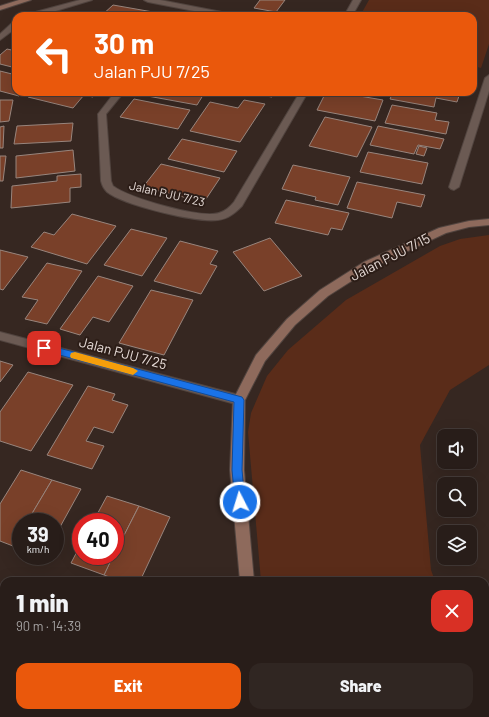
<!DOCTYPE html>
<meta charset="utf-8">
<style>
:root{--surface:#281d19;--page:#302622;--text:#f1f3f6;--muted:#a5a2a2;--line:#443b38;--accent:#ea580c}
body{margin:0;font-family:Barlow,sans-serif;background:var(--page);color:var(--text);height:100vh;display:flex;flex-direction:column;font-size:15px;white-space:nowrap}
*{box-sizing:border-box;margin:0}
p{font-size:13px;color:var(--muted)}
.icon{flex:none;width:22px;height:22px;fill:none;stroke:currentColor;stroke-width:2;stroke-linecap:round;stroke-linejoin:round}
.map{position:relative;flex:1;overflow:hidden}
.details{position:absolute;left:0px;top:577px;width:489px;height:140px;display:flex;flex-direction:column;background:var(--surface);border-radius:12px 12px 0 0;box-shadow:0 4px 16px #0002,0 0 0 1px var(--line)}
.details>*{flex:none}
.banner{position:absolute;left:12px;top:12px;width:465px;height:84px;border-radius:12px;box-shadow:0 4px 16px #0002,0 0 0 1px var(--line);background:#ea580c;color:#fff;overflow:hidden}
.tools{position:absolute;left:437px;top:429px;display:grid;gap:8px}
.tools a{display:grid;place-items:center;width:40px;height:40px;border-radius:8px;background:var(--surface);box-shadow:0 4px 16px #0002,0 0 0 1px var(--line);font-size:20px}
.speed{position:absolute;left:12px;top:513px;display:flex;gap:8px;font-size:20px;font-weight:700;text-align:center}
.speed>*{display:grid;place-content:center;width:52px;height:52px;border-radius:50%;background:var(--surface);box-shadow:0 4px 16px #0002,0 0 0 1px var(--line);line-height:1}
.speed small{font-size:10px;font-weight:400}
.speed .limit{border:6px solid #d22;background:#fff;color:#111}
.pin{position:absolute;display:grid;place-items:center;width:34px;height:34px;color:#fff;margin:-17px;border-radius:8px;box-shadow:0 2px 6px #0006}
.me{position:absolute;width:44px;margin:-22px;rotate:355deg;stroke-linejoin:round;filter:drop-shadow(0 0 3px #0008)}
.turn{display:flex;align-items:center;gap:14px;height:84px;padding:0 16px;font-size:18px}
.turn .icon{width:52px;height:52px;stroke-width:2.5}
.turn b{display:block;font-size:28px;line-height:34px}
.round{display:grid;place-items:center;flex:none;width:42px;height:42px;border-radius:12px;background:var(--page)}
.headline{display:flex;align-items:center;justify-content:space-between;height:68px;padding:0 16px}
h1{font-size:24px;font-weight:800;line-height:30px}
.primary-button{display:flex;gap:8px;margin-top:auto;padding:8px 16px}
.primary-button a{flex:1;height:46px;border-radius:12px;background:var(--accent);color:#fff;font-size:16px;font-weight:800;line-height:46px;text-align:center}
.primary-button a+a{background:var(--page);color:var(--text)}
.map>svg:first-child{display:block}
</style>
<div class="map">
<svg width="489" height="717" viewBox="0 0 489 717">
<rect width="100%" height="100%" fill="#362721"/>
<g fill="#5a2c19">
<path d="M369,0H489V44L481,68L473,66V16H360Z"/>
<path d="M489,235V365L450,390L420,445L431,570L435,581H261L248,432L251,413L267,376L288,350L346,300L440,246L460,239Z"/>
<path d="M485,698L489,707V717H290L288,713H485Z"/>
</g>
<g fill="#794029" stroke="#98857d">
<path d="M260,0H285L276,12L254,8Z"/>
<path d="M113,5L153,12L150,16H101Z"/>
<path d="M7,49L16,51V68L0,64V55Z"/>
<path d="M0,71L16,75V92H23L19,96L0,91Z"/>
<path d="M33,92H98L93,97L84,95L73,108L28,97Z"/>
<path d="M144,92H205L197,105L142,95Z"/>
<path d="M243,92H275L272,97Z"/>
<path d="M326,92H336L383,100L375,121L317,110Z"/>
<path d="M363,92H385L383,96Z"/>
<path d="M393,92H457L460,93L457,102L436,98L434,107L390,99Z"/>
<path d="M134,99L190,110L178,129L120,117Z"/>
<path d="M0,100H13L9,121L0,122Z"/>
<path d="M244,100L265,104L240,142L190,131L210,102L238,108Z"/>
<path d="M392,105L437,113L435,120L449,122L446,134L385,123Z"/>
<path d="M325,117L372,127L357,157L309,146Z"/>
<path d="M73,123L71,141L14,144L17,126Z"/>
<path d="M4,126L3,148H0V127Z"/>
<path d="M378,126L444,139L440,149L418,145L414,154L370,145Z"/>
<path d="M182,139L237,151L224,172L168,159Z"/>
<path d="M419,146L427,148L424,156L416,154Z"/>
<path d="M73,150L75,171L16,178V156Z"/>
<path d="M368,152L428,163L422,184L360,172Z"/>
<path d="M0,156H6L3,181H0Z"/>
<path d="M161,164L220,178L204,202L143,187Z"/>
<path d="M293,165L350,177L338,205L315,200L316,197L282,189Z"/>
<path d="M81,174V187L70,188V202L11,208L12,186L57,181V176Z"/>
<path d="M357,182L425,195L421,207L397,202L392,218L347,208Z"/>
<path d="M286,200L349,213L342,230L331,228L328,235L275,223Z"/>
<path d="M72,214L116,226L87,264L31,247L44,232L54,235Z"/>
<path d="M131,229L167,238L142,276L104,265Z"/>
<path d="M270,238L302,276L264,291L233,252Z"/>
<path d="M180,241L218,251L210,264L217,266L201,294L154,281Z"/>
<path d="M0,250L28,257L3,290L0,289Z"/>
<path d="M47,263L82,271L47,324L25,319L38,300L22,297Z"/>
<path d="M98,276L133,286L109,322L93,317L80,335L60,329Z"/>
<path d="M151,290L193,300L164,355L119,343Z"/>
<path d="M0,361L13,365L0,382Z"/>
<path d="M28,372L73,385L31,451L0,441V412Z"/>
<path d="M88,386L115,394L112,400L128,405L113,433L94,427L86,441L104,446L92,469L47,455Z"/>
<path d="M21,470L52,480L27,522H21V532L13,546L0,541V504Z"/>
<path d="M52,480L81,489L55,536V522H27Z"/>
<path d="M107,496L139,506L115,553V522H93Z"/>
<path d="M139,506L170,517L140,581H120L104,575L113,556H115V553Z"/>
<path d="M21,532V548L13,546Z"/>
<path d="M81,544V556H113L104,575L71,563Z"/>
<path d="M4,677V713H29L27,717H0V685Z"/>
<path d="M29,713H72L70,717H27Z"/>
<path d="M101,713H143L141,717H99Z"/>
<path d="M143,713H181L187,715V717H141Z"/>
</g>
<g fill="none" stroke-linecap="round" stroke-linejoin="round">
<defs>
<g id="street">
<path d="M80,0H92L39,16H27L28,14Z"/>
<path d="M144,0H160L232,14L236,16H220L148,2Z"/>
<path d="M353,0H361L352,16H344Z"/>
<path d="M13,22H16V28L0,40V34Z"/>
<path d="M489,75V91L459,187L454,190L451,189L449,187L485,78Z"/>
<path d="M115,92H124L106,114L111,181L113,186C129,198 201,219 219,213C225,211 230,207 234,202L300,92H308L242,206C235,213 228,219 218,220C197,223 123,205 107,192C104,189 102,185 101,181L98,114Z"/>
<path d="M0,332L239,395L243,396L245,400L243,404L239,405L0,340Z"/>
<path d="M0,585L4,586V601L0,600Z"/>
</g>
<g id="secondary">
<path d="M19,0H31L0,10V6Z"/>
<path d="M489,219V225L469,227L446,233L372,268L328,296L295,325L265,361L245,400L244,470L254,581H240L230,470L233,400L256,355L287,319L320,290L364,262L439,228L469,221Z"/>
<path d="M265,713H282L283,717H266Z"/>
</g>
</defs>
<use href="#street" stroke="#51443f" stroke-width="2"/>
<use href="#secondary" stroke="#51443f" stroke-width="2"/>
<use href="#street" fill="#6b5a53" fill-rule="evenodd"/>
<use href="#secondary" fill="#8e6a5c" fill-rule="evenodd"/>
</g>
<path fill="#1a73e8" stroke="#114b97" d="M44,344L242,397L244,400L242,470L245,502L244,505L240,507L236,505L235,502L232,470L234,402L41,350L40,348Z"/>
<path fill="#f59e0b" d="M75,352L133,368L138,371L133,375L71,358L70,356L71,353Z"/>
<g text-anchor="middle" stroke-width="4" stroke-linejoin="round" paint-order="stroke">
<g font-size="12" fill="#e6dbd7" stroke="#2c1d17">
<text transform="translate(167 194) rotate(13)" y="4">Jalan PJU 7/23</text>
</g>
<g font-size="14" fill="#e6dbd7" stroke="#2c1d17">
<text transform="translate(390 257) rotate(-27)" y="5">Jalan PJU 7/15</text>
<text transform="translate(123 353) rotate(15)" y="5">Jalan PJU 7/25</text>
</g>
</g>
</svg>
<div class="tools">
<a><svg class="icon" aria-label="sound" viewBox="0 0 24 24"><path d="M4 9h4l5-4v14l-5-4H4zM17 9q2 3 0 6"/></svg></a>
<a><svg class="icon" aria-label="search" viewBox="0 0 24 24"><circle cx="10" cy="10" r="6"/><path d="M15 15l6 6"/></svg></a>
<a><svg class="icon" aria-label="layers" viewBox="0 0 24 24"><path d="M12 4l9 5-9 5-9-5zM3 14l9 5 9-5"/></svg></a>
</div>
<div class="speed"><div>39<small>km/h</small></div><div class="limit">40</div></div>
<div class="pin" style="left:44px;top:348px;background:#d93025"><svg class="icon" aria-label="arrive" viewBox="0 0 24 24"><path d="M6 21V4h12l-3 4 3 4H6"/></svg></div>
<svg class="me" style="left:240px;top:502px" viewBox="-20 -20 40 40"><circle r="17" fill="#1a73e8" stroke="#fff" stroke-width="3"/><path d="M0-11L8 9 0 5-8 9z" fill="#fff"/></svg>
<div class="banner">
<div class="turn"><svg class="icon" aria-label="left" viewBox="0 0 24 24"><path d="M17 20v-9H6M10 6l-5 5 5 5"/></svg><div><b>30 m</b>Jalan PJU 7/25</div></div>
</div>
<section class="details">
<div class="headline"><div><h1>1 min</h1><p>90 m · 14:39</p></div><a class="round" style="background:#d93025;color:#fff"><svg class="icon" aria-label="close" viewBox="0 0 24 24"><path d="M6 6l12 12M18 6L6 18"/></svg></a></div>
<div class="primary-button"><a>Exit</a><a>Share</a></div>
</section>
</div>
